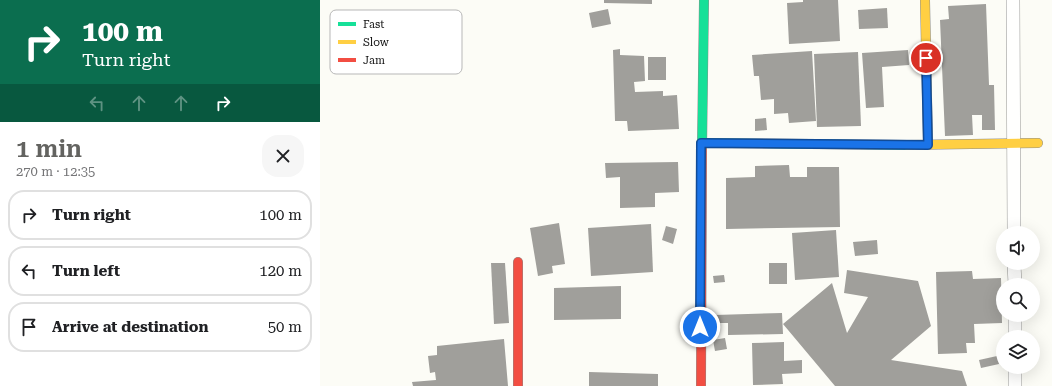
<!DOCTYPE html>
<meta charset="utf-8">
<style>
:root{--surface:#fff;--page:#f6f6f6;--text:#202124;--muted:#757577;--line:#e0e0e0;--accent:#636360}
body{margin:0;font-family:"Roboto Serif",serif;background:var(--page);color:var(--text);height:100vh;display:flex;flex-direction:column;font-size:15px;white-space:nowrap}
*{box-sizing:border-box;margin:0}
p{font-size:13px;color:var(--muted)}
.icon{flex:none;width:22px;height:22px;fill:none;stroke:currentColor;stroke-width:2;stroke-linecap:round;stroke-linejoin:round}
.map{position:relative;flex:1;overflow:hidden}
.sheet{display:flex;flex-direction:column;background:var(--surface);width:320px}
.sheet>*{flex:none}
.top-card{background:#0b6e4f;color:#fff;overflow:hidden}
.tools{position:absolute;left:676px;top:226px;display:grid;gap:8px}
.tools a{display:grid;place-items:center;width:44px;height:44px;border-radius:50%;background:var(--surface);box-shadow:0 4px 16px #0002;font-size:20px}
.pin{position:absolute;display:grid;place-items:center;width:34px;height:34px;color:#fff;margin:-17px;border:2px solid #fff;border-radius:50%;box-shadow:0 1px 4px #0007}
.me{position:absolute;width:44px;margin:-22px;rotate:0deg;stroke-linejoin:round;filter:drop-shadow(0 0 3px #0008)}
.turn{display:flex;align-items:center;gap:14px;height:84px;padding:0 16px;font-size:18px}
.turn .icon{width:52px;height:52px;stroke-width:2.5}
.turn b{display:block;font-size:28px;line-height:34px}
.lanes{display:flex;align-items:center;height:38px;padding:0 16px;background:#0003;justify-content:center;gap:20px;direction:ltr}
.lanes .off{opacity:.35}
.round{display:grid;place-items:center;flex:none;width:42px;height:42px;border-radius:16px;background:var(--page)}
.head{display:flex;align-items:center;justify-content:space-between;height:68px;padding:0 16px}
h1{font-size:24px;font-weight:600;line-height:30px;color:var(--accent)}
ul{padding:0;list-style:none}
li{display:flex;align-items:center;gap:12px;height:50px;margin:0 8px 6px;padding:0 8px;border:2px solid var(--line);border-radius:16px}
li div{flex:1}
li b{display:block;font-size:15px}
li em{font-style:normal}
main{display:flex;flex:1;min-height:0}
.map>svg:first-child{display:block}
</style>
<main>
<section class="sheet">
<div class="top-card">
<div class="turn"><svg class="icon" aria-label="right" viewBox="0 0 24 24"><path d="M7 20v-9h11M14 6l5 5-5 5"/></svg><div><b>100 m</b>Turn right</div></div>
<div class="lanes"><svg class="icon off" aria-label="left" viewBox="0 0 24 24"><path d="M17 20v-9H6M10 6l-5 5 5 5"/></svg><svg class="icon off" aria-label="ahead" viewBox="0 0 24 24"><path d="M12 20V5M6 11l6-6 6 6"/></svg><svg class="icon off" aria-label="ahead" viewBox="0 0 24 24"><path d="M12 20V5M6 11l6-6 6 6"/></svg><svg class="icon" aria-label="right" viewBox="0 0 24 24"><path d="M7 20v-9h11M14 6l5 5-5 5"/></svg></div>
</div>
<div class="head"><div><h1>1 min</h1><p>270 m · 12:35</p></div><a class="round"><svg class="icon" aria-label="close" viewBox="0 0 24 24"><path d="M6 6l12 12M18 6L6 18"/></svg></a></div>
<ul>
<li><svg class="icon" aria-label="right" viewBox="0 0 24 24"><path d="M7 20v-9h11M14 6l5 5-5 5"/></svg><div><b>Turn right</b></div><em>100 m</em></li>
<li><svg class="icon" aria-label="left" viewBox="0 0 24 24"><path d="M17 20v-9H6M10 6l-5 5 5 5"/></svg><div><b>Turn left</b></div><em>120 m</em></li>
<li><svg class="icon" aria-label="arrive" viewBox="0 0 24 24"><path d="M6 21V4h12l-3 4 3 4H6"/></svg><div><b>Arrive at destination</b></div><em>50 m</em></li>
</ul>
</section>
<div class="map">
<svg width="732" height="386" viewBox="0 0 732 386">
<rect width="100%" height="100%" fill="#fcfcf6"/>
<g fill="#a09f9b">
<path d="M284,0H332V4L284,3Z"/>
<path d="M483,0H518L520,41L469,44L467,3L483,2Z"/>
<path d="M666,4L669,85H674L675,130H662V115H652L653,135L625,136L620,20L629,19L628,6Z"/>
<path d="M567,8L568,28L539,29L538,10Z"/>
<path d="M288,9L291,24L272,28L269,13Z"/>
<path d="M300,49V55L324,56L325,81L314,82L315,92L343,91V96L357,95L359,129L308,131L307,121H295L293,50Z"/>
<path d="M588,50L589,65L562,67L564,107L546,108L542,53Z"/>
<path d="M492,51L496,121L469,123L468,113L454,114V99L441,100L439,76H434L432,55Z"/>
<path d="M538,52L541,126L497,127L494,54Z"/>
<rect x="328" y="57" width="18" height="23"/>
<path d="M446,118L447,130L435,131V119Z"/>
<path d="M358,162L359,192L335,193V207L300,208V177L286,178L285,163Z"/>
<path d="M469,165L470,177H487V167H519L520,227L406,229V178L435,177V166Z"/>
<path d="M239,223L245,264L232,266L233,273L218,276L210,228Z"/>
<path d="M331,224L333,272L271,276L268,228Z"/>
<path d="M346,226L357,229L353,244L342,240Z"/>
<path d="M516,230L519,277L475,280L472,233Z"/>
<path d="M557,240L558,254L535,256L533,242Z"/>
<path d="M171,263H185L189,323L174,324Z"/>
<rect x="449" y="263" width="18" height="21"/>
<path d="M527,270L598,281L611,326L571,360L642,371L647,386H515L463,324L512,283L527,333L548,297L524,293Z"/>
<path d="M652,271L653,279L681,278L682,323L654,324L655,343H646L647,353L618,354L616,272Z"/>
<path d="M404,275L405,282L394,283L393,276Z"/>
<path d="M301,286V319L234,320V288Z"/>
<path d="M462,313L463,334L408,335V323H395V315Z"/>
<path d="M405,338L407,349L395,351L393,340Z"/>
<path d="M184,339L188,386H93L92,382L116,380L115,372L110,373L108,356L117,355V346Z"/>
<path d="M464,342V361L482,360V373L462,374L463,384L433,385L432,343Z"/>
<path d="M677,356L679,364L661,368L659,360Z"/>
<path d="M269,372L338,374V386H269Z"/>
</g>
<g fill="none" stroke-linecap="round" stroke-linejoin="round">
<defs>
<g id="street">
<path d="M693,0L694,233"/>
<path d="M694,263L695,285"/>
<path d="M695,315V337"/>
<path d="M695,386V367"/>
</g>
<g id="fast">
<path d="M381,143L587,145"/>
<path d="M382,148L384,0"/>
</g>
<g id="slow">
<path d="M605,0L608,145"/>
<path d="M587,145L718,143"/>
</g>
<g id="jam">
<path d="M198,262V386"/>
<path d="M381,386L382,148"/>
</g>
</defs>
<use href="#street" stroke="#969694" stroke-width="14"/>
<use href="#fast" stroke="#8d8d8a" stroke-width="10"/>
<use href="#slow" stroke="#8d8d8a" stroke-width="10"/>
<use href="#jam" stroke="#8d8d8a" stroke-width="10"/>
<use href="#street" stroke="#fffffe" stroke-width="13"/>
<use href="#fast" stroke="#16e098" stroke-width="9"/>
<use href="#slow" stroke="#ffcf43" stroke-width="9"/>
<use href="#jam" stroke="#f24e42" stroke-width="9"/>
</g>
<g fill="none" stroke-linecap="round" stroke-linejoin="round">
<defs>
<path id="route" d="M380,327L381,143L608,145L606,58"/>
</defs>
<use href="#route" stroke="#114b97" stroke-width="10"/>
<use href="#route" stroke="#1a73e8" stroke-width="7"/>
</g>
<rect x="10" y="10" width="132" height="64" rx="6" fill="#fff" stroke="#b7b7b7" stroke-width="1"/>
<rect x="18" y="22" width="18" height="4" fill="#16e098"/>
<rect x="18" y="40" width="18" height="4" fill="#ffcf43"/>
<rect x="18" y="58" width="18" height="4" fill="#f24e42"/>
<g font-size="11" fill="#101010">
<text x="43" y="28">Fast</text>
<text x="43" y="46">Slow</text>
<text x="43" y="64">Jam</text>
</g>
</svg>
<div class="tools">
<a><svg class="icon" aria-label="sound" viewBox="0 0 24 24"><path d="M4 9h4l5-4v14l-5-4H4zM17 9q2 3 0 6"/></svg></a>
<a><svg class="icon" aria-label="search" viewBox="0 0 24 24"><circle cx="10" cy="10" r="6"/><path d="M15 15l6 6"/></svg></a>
<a><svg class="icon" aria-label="layers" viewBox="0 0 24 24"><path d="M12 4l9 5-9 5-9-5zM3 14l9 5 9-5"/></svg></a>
</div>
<div class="pin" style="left:606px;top:58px;background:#d93025"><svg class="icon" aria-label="arrive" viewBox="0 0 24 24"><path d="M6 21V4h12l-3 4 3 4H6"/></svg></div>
<svg class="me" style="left:380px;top:327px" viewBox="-20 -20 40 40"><circle r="17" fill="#1a73e8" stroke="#fff" stroke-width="3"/><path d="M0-11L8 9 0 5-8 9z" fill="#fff"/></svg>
</div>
</main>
